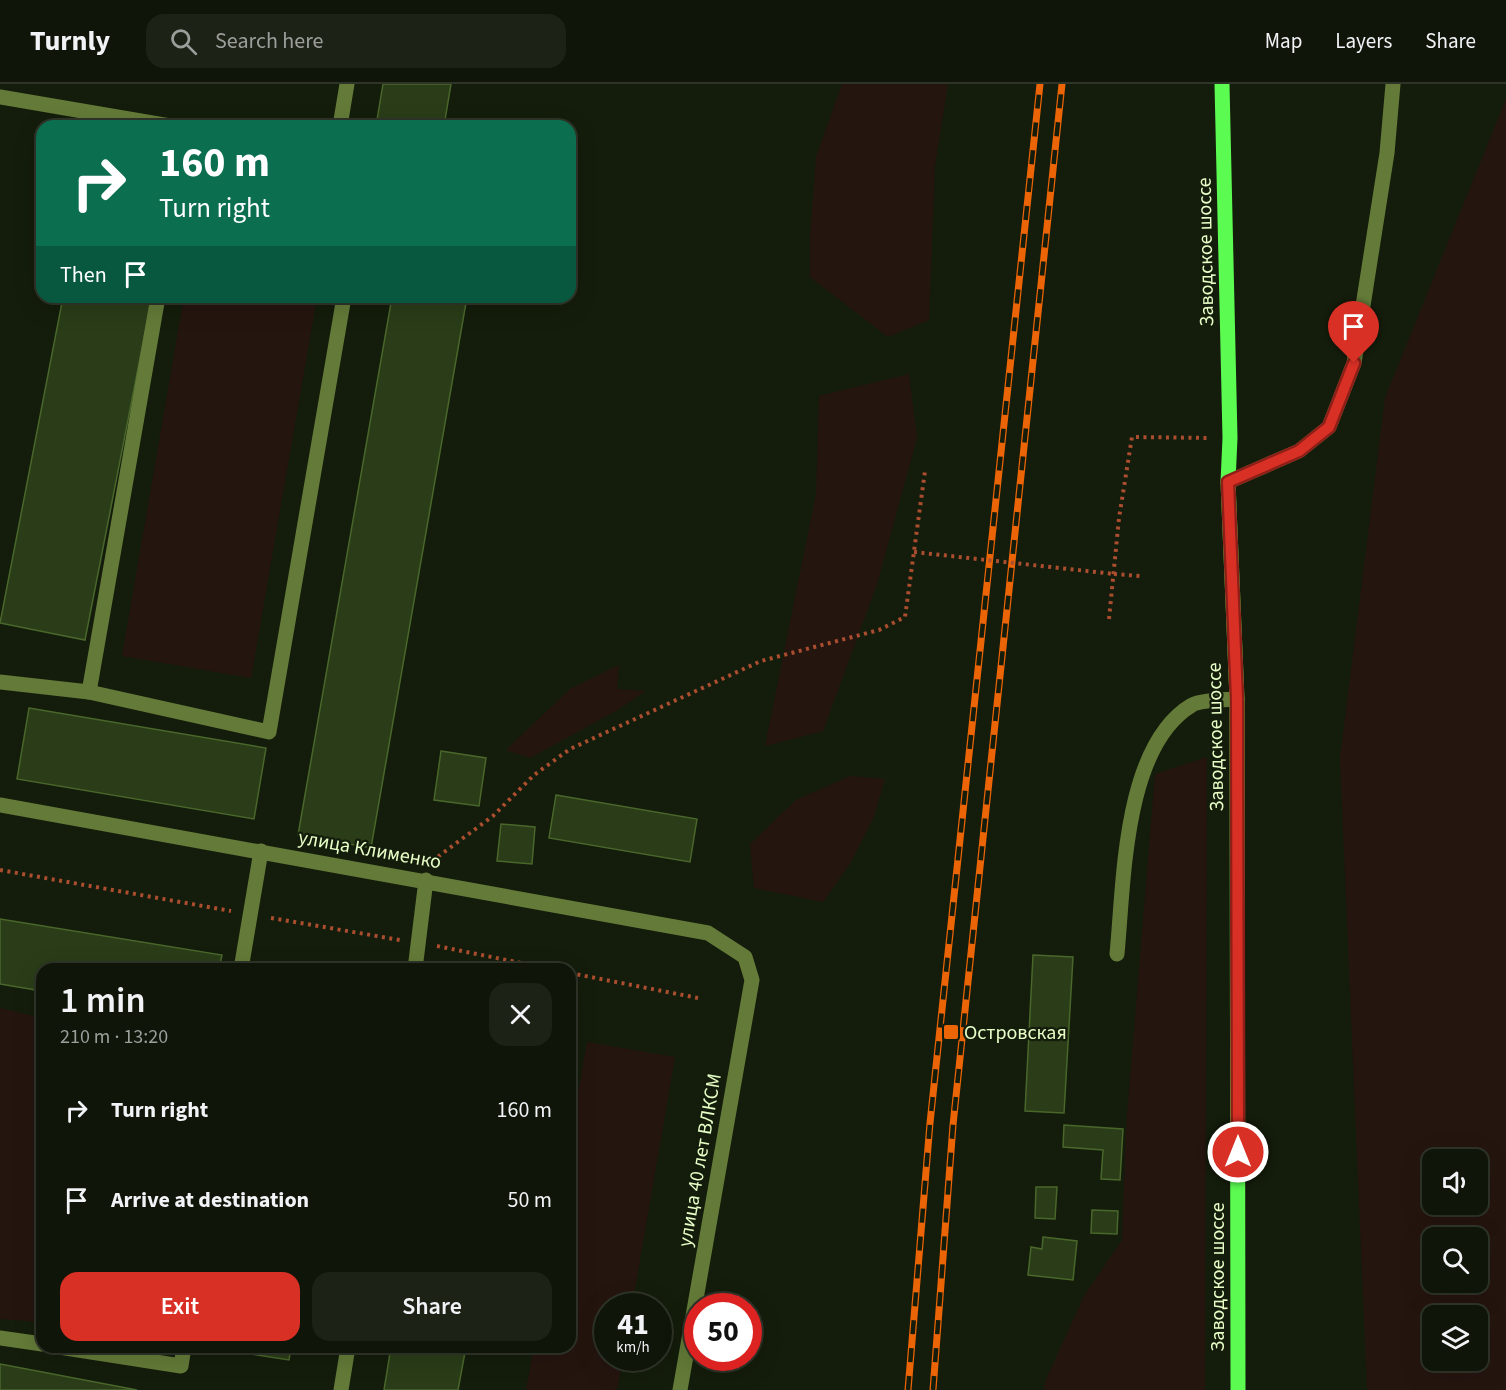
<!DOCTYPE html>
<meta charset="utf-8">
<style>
:root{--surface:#0f1508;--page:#1d2216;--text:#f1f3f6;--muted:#9b9f9c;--line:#2f3429;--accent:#d93025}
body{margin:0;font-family:"Source Sans 3",sans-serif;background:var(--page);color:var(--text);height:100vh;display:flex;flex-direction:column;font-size:22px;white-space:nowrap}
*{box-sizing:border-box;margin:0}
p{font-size:20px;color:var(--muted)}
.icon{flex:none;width:33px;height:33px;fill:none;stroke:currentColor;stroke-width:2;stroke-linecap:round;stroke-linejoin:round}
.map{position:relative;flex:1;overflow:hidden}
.details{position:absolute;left:36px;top:879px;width:540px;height:390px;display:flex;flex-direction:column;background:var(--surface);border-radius:18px;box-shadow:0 6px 24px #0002,0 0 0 2px var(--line)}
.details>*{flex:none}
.top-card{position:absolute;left:36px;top:36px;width:540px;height:183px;border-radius:18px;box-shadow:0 6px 24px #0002,0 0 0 2px var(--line);background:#0b6e4f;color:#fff;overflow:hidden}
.fabs{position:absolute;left:1422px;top:1065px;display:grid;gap:12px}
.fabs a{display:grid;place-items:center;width:66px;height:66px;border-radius:12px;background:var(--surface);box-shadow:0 6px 24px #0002,0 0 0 2px var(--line);font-size:30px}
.speed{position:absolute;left:594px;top:1209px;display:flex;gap:12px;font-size:30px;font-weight:700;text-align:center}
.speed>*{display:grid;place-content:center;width:78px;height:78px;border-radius:50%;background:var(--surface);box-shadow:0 6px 24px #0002,0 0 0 2px var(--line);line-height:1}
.speed small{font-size:15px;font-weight:400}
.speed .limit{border:9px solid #d22;background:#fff;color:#111}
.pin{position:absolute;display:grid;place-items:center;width:51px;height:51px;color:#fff;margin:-62px -26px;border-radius:50% 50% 50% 0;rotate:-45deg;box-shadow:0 0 6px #0007}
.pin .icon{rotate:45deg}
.me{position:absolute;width:66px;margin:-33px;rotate:0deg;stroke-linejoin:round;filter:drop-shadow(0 0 4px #0008)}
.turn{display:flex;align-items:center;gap:21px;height:126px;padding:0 24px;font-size:27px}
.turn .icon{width:78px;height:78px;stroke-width:2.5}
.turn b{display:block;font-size:42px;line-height:51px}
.then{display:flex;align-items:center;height:57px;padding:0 24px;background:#0003;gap:12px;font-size:22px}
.round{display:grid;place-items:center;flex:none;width:63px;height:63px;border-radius:18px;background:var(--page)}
.head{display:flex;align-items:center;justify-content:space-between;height:102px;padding:0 24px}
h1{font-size:36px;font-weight:600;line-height:45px}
.primary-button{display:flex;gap:12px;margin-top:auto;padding:12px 24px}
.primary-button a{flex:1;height:69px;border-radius:18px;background:var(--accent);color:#fff;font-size:24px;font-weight:600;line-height:69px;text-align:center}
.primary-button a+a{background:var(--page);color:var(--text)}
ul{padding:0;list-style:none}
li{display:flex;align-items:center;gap:18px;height:90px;padding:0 24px}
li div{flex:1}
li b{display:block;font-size:22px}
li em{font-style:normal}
header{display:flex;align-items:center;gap:36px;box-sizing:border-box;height:84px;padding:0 30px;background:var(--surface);border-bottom:2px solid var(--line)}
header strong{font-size:28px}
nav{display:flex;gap:33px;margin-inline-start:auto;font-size:21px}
.search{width:420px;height:54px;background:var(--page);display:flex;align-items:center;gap:15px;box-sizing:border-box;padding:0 21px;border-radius:18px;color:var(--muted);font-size:22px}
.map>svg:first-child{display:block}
</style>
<header>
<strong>Turnly</strong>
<div class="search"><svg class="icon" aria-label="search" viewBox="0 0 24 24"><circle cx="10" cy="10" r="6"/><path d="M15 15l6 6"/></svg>Search here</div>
<nav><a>Map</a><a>Layers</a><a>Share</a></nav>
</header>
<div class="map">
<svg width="1506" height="1306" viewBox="0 0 1506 1306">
<rect width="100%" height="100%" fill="#141c0b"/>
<g fill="#25150f" fill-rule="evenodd">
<path d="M842,0H948L935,82L929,236L888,253L810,193V153L816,73Z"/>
<path d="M1506,15V1306H1367L1340,674L1385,314ZM1432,1076H1478V1120H1432ZM1432,1154H1478V1198H1432ZM1432,1232H1478V1276H1432Z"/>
<path d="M184,213H317L251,594L122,572Z"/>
<path d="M909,290L917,354L877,500L823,647L765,662L816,410L819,312Z"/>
<path d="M619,581L617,605L646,607L614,628L530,674L506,666L570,605Z"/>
<path d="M1207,673L1205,1306H1044L1045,1298L1084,1212L1122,1156L1126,1044L1155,690Z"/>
<path d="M850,692L885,695L873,735L851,778L823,818L754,804L750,760L796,716Z"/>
<path d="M0,924L42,934V1238L0,1235Z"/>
<path d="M587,958L675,973L632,1222H608V1274H623L617,1306H526L534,1263H570V1054Z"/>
</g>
<g fill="#2a3c18" stroke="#49672b" stroke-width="1.5">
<path d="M383,0H451L444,42H376Z"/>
<path d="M63,213H152L85,556L0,539Z"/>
<path d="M392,213H467L371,764L298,751Z"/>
<path d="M29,624L266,664L254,735L17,695Z"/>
<path d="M441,667L486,674L479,722L434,716Z"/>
<path d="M556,711L697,735L690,778L549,754Z"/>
<path d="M501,740L535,743L532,780L497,777Z"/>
<path d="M0,835L222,871L219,885H42V907L0,900Z"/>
<path d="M1033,871L1073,873L1064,1029L1025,1027Z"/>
<path d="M1064,1041L1123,1045L1120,1096L1101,1095L1103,1066L1063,1063Z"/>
<path d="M1036,1103H1057L1055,1135L1035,1134Z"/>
<path d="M1092,1126L1118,1127L1117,1150L1091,1149Z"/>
<path d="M1043,1153L1077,1157L1073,1196L1028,1191L1031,1163L1042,1165Z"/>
<path d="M220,1263H291L289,1276L220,1265Z"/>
<path d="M391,1263H466L458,1306H384Z"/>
<path d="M0,1280L137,1306H0Z"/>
</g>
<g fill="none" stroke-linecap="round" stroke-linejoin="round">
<g stroke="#aa4e2f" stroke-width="4" stroke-dasharray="3 4.5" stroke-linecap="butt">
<path d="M1114,490L1140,492"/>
<path d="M1109,535L1119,434L1132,353L1211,354"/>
<path d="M432,777L493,732L534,691L570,665L761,577L879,546L905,533L925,387"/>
<path d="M0,786L231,827"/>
<path d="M271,834L400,856"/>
<path d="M437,862L551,885"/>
<path d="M570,889L698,914"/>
</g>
<g stroke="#637a38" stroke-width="15">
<path d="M0,13L170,42"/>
<path d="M340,42L347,0"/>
<path d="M1228,398L1299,367L1329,343L1354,279L1387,69L1393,0"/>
<path d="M0,598L89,608L269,648L344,213"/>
<path d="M89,608L158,213"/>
<path d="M0,721L708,849L745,873L752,896L680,1306"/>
<path d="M1117,870C1124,799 1123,662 1192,621C1200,616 1226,616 1237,615"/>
<path d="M241,885L261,767"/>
<path d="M415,885L426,796"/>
<path d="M0,1254L42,1260"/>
<path d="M59,1263L181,1282L184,1263"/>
<path d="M341,1306L348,1263"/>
</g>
<path stroke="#5cfb52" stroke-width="15" d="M1222,0L1230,354L1228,398L1237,615L1238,1306"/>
<defs>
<g id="rail">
<path d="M908,1306L930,1039L1040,0"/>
<path d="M933,1306L953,1041L1062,0"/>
</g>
</defs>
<use href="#rail" stroke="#eb6406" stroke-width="7"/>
<use href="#rail" stroke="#141c0b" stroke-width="4.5" stroke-dasharray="14" stroke-linecap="butt"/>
<path stroke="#aa4e2f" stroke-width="4" stroke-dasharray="3 4.5" stroke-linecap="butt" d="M914,468L1114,490"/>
</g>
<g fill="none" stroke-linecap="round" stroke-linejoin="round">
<defs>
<path id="route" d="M1238,1068L1237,615L1228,398L1299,367L1329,343L1354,279"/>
</defs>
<use href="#route" stroke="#8d1f18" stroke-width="15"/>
<use href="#route" stroke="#d93025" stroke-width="10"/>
</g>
<rect fill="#eb6406" stroke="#141c0b" stroke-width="2" x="943" y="940" width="16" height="16" rx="3"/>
<g text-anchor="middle" stroke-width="4.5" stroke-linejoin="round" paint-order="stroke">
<g font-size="20" fill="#e7fec7" stroke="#141c0b">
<text transform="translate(1205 168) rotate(-91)" y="7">Заводское шоссе</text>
<text transform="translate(1215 653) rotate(-91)" y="7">Заводское шоссе</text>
<text transform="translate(370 765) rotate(10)" y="7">улица Клименко</text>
<text transform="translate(699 1076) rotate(-80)" y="7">улица 40 лет ВЛКСМ</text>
<text transform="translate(1217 1193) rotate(-90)" y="7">Заводское шоссе</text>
</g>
<g font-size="20" fill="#e7fec7" stroke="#141c0b" text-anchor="start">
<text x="964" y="955">Островская</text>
</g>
</g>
</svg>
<div class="fabs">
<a><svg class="icon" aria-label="sound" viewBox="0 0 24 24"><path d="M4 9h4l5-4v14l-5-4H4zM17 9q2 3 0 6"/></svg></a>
<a><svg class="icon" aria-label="search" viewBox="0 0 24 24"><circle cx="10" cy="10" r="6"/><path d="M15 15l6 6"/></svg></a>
<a><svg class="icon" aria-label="layers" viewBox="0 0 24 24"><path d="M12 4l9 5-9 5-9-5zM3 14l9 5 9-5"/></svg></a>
</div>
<div class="speed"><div>41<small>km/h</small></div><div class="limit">50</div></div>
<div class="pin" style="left:1354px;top:279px;background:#d93025"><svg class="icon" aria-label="arrive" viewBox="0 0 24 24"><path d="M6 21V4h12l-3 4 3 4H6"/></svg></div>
<svg class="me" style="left:1238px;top:1068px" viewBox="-20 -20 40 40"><circle r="17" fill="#d93025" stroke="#fff" stroke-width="3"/><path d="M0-11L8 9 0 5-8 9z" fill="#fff"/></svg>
<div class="top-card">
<div class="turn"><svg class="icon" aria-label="right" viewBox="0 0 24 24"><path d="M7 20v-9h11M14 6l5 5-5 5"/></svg><div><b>160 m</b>Turn right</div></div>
<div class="then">Then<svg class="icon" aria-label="arrive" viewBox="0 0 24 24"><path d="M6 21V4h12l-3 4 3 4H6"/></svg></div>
</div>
<section class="details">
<div class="head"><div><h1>1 min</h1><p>210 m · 13:20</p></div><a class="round"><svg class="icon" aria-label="close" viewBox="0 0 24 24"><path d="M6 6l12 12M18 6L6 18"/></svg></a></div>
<ul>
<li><svg class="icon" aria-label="right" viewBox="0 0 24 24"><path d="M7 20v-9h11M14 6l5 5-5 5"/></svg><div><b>Turn right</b></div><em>160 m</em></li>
<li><svg class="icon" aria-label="arrive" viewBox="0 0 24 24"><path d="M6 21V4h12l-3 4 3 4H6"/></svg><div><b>Arrive at destination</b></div><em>50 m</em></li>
</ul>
<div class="primary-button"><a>Exit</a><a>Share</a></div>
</section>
</div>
